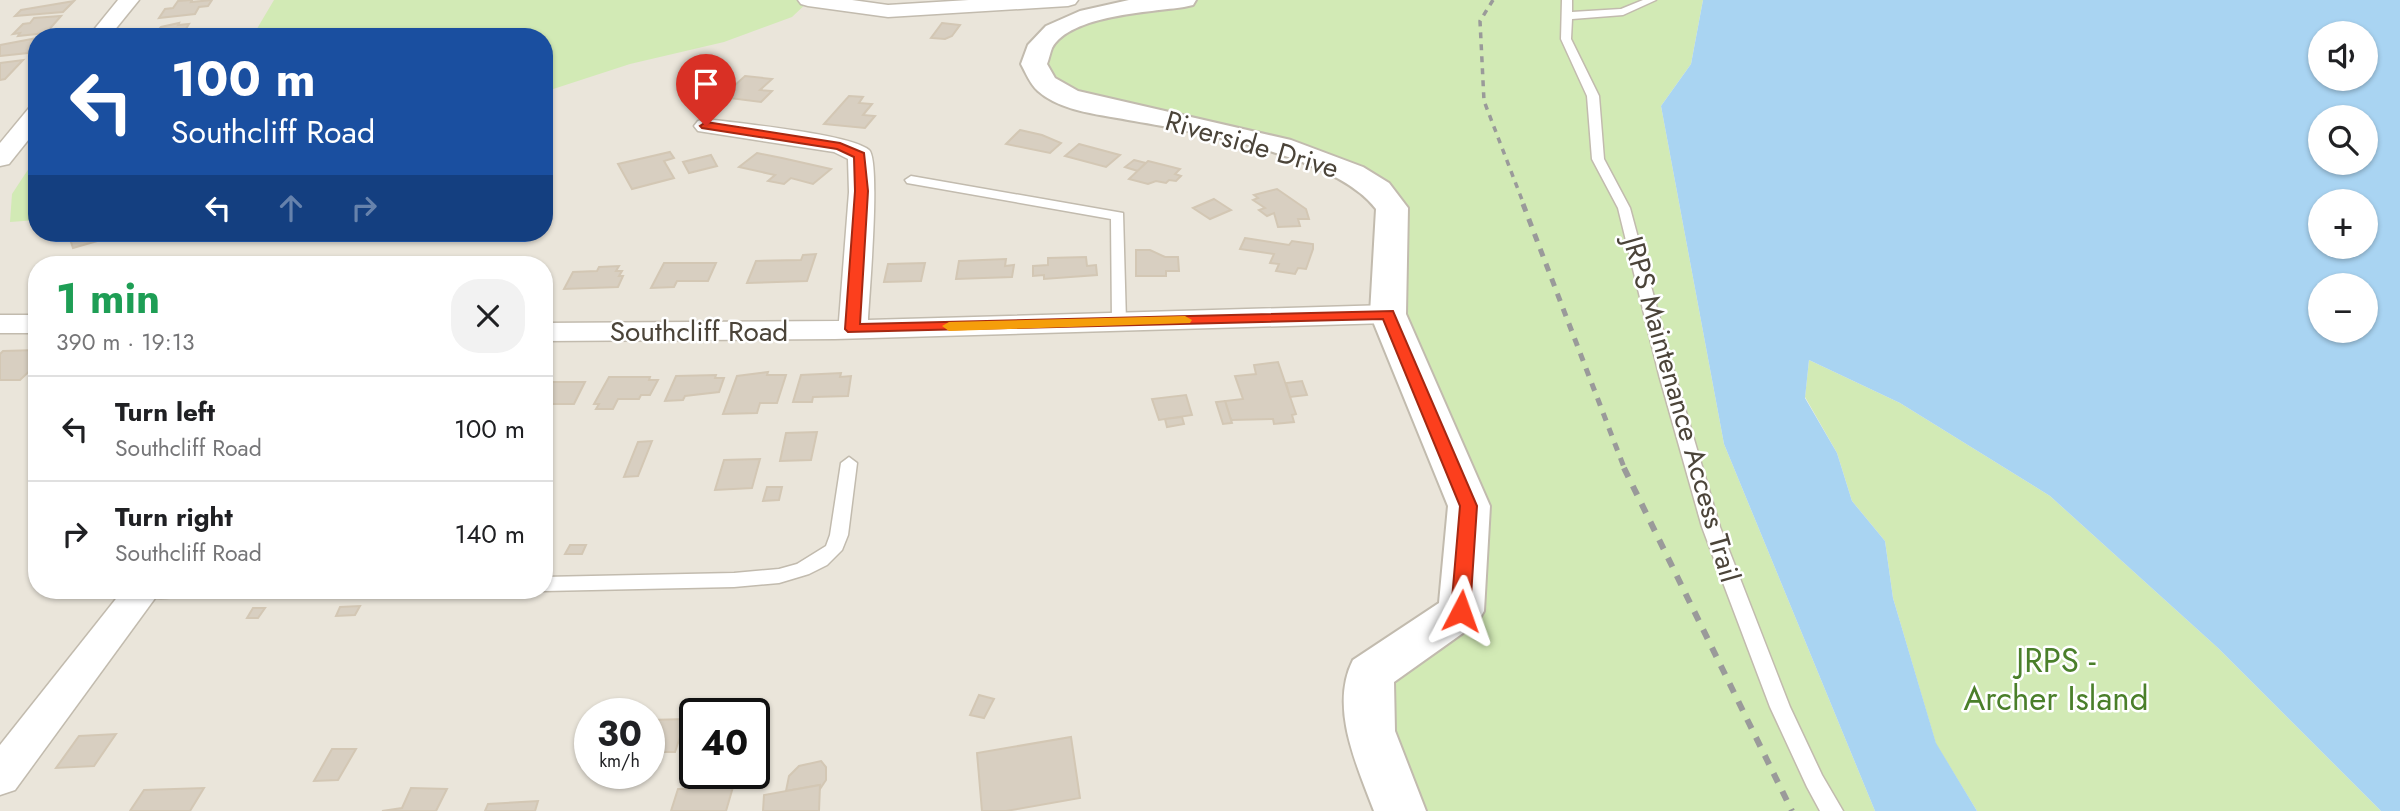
<!DOCTYPE html>
<meta charset="utf-8">
<style>
:root{--surface:#fff;--page:#f2f2f2;--text:#202124;--muted:#757577;--line:#e0e0e0}
body{margin:0;font-family:Jost,sans-serif;background:var(--page);color:var(--text);height:100vh;display:flex;flex-direction:column;font-size:26px;white-space:nowrap}
*{box-sizing:border-box;margin:0}
p{font-size:23px;color:var(--muted)}
.icon{flex:none;width:38px;height:38px;fill:none;stroke:currentColor;stroke-width:2;stroke-linecap:round;stroke-linejoin:round}
.map{position:relative;flex:1;overflow:hidden}
.panel{position:absolute;left:28px;top:256px;width:525px;height:343px;display:flex;flex-direction:column;background:var(--surface);border-radius:28px;box-shadow:0 2px 5px #0004}
.panel>*{flex:none}
.top-card{position:absolute;left:28px;top:28px;width:525px;height:214px;border-radius:28px;box-shadow:0 2px 5px #0004;background:#1a4fa0;color:#fff;overflow:hidden}
.controls{position:absolute;left:2308px;top:21px;display:grid;gap:14px}
.controls a{display:grid;place-items:center;width:70px;height:70px;border-radius:50%;background:var(--surface);box-shadow:0 2px 5px #0004;font-size:35px}
.speed{position:absolute;left:574px;top:698px;display:flex;gap:14px;font-size:35px;font-weight:700;text-align:center}
.speed>*{display:grid;place-content:center;width:91px;height:91px;border-radius:50%;background:var(--surface);box-shadow:0 2px 5px #0004;line-height:1}
.speed small{font-size:18px;font-weight:400}
.speed .limit{border:4px solid #111;border-radius:10px;background:#fff;color:#111}
.pin{position:absolute;display:grid;place-items:center;width:60px;height:60px;color:#fff;margin:-72px -30px;border-radius:50% 50% 50% 0;rotate:-45deg;box-shadow:0 0 7px #0007}
.pin .icon{rotate:45deg}
.me{position:absolute;width:77px;margin:-38px;rotate:4deg;stroke-linejoin:round;filter:drop-shadow(0 0 5px #0008)}
.turn{display:flex;align-items:center;gap:24px;height:147px;padding:0 28px;font-size:32px}
.turn .icon{width:91px;height:91px;stroke-width:2.5}
.turn b{display:block;font-size:49px;line-height:60px}
.lanes{display:flex;align-items:center;height:66px;padding:0 28px;background:#0003;justify-content:center;gap:35px;direction:ltr}
.lanes .off{opacity:.35}
.round{display:grid;place-items:center;flex:none;width:74px;height:74px;border-radius:28px;background:var(--page)}
.summary{display:flex;align-items:center;justify-content:space-between;height:119px;padding:0 28px}
h1{font-size:42px;font-weight:700;line-height:52px;color:#1e9e55}
ul{padding:0;list-style:none}
li{display:flex;align-items:center;gap:21px;height:105px;padding:0 28px;border-top:2px solid var(--line)}
li div{flex:1}
li b{display:block;font-size:26px}
li em{font-style:normal}
.map>svg:first-child{display:block}
</style>
<div class="map">
<svg width="2400" height="811" viewBox="0 0 2400 811">
<rect width="100%" height="100%" fill="#f6f3ec"/>
<path fill="#eae5da" fill-rule="evenodd" d="M0,0H1184L1219,129L1367,180L1469,506L1400,811H0ZM37,37H544V233H37ZM37,264H544V590H37ZM590,714H649V774H590ZM695,714H754V774H695Z"/>
<g fill="#d2eab5">
<path d="M274,0H810L792,17L724,42L630,64L544,92V37H252Z"/>
<path d="M1184,0H1703L1691,64L1661,106L1724,444L1875,811H1400L1370,674L1461,611L1469,506L1388,314L1392,208L1332,163L1047,86L1042,44L1067,25Z"/>
<path d="M37,156V220L10,222L12,194Z"/>
<path d="M1809,360L1900,403L2050,496L2218,648L2381,811H1977L1936,744L1893,598L1885,541L1852,501L1837,453L1805,397Z"/>
</g>
<path fill="#a9d4f2" fill-rule="evenodd" d="M1703,0H2400V811H2381L2218,648L2050,496L1900,403L1809,360L1805,398L1837,453L1852,501L1885,541L1893,598L1936,743L1977,811H1875L1724,444L1661,106L1691,64ZM2320,33H2366V79H2320ZM2320,117H2366V163H2320ZM2320,201H2366V247H2320ZM2320,285H2366V331H2320Z"/>
<g fill="#d8cfc1" stroke="#d3c7b4" stroke-width="2">
<path d="M192,0L191,2L212,0L208,6L199,7L195,14L159,18L165,9L173,8L178,1Z"/>
<path d="M74,1L63,12L15,16L21,10Z"/>
<path d="M61,16L46,33L18,36L20,33L13,34L23,24L30,23L34,18Z"/>
<path d="M179,23L178,25L189,24L181,37H152L161,27Z"/>
<path d="M942,23L960,25L952,36L945,39L931,38Z"/>
<path d="M37,38V43L28,53L0,56V45Z"/>
<path d="M23,60L5,79L0,80V63Z"/>
<path d="M745,76L772,79L760,90L772,91L761,102L722,97Z"/>
<path d="M849,96L863,97L859,103L872,104L863,115L875,116L865,128L824,124Z"/>
<path d="M1020,130L1042,135L1061,143L1050,153L1006,144Z"/>
<path d="M1079,144L1120,155L1106,167L1065,156Z"/>
<path d="M670,152L674,158L664,161L674,178L632,189L618,164Z"/>
<path d="M757,153L782,158L831,169L813,184L791,178L784,184L768,181L775,175L739,167Z"/>
<path d="M711,155L717,166L689,173L683,162Z"/>
<path d="M1134,160L1146,163L1138,171L1125,167Z"/>
<path d="M1148,161L1180,169L1175,174L1181,176L1176,181L1169,180L1166,183L1156,181L1148,184L1129,179Z"/>
<path d="M1277,189L1306,209L1309,219H1298L1300,226L1278,227L1274,213L1267,216L1259,210L1265,208L1253,200L1258,198L1254,195Z"/>
<path d="M1214,199L1231,210L1210,219L1193,208Z"/>
<path d="M68,233H125L73,248Z"/>
<path d="M1245,238L1289,245L1292,241L1313,244V249L1306,269L1298,268L1295,274L1276,271L1279,264L1270,263L1274,254L1240,249Z"/>
<path d="M1136,250H1150L1165,257H1178L1179,271H1166V276H1136Z"/>
<path d="M816,254L807,281L747,283L756,261L801,260L803,255Z"/>
<path d="M1086,257L1087,266L1096,265L1097,275L1044,279V275L1033,276V266L1048,265V258Z"/>
<path d="M1006,259L1005,266L1014,265L1012,277L956,279L959,261Z"/>
<path d="M664,263H716L708,281H677L674,287L651,288Z"/>
<path d="M925,263L921,281L884,282L888,264Z"/>
<path d="M619,266L616,271H622L619,276H623L618,287L564,289L573,272L597,271L599,267Z"/>
<path d="M37,350V364L20,380H0V354L3,351Z"/>
<path d="M1278,362L1296,414L1292,415L1294,422L1274,424L1273,419L1231,420L1225,401L1243,399L1235,376L1256,374L1254,365Z"/>
<path d="M768,372L767,375H786L777,403H760L757,413L723,414L737,376Z"/>
<path d="M841,373L840,377L851,376L848,396L813,397L812,402H793L801,375Z"/>
<path d="M716,375L715,378H724L719,392L685,396L683,400L665,401L676,376Z"/>
<path d="M609,377H650L649,380H658L650,395H641L639,399H618L613,409H596L599,404H594Z"/>
<path d="M1302,381L1307,395L1290,397L1286,383Z"/>
<path d="M544,382H585L574,404H544Z"/>
<path d="M1186,395L1192,415L1159,420L1152,399Z"/>
<path d="M1225,401L1231,420L1232,423L1223,424L1216,402Z"/>
<path d="M1182,417L1184,424L1167,427L1165,419Z"/>
<path d="M817,432L811,460L780,461L786,433Z"/>
<path d="M652,441L638,476L624,477L638,442Z"/>
<path d="M760,459L752,488L715,490L724,460Z"/>
<path d="M767,487H782L779,500L763,501Z"/>
<path d="M570,545H586L582,554H565Z"/>
<path d="M68,590H85L81,596L63,597Z"/>
<path d="M360,606L355,615L336,616L340,607Z"/>
<path d="M253,608H265L258,618H247Z"/>
<path d="M979,695L994,699L984,718L970,715Z"/>
<path d="M686,719L675,752H649L650,720Z"/>
<path d="M116,734L94,766L56,768L79,736Z"/>
<path d="M1071,737L1080,798L1006,811H982L977,753Z"/>
<path d="M332,749H356L338,780L314,781Z"/>
<path d="M821,761L826,767V780L820,789V785L786,791L789,776L799,766Z"/>
<path d="M820,785L819,811H763L764,795Z"/>
<path d="M733,787L726,811H671L678,789Z"/>
<path d="M204,788L190,811H130L144,790Z"/>
<path d="M411,788L447,789L436,811H382L402,808Z"/>
<path d="M538,801L535,811H485L488,804Z"/>
</g>
<g fill="none" stroke-linecap="round" stroke-linejoin="round">
<defs>
<g id="service">
<path d="M1562,0H1572V12L1621,9L1643,0H1656L1623,15L1572,19L1571,39L1599,96L1604,159L1630,208L1675,375L1720,527L1790,707L1822,775L1843,811H1820L1807,787L1770,707L1702,527L1659,375L1618,208L1592,159L1587,96L1561,39Z"/>
<path d="M911,176L1123,213L1126,322L1119,326L1112,322L1111,219L907,183L905,180Z"/>
<path d="M849,457L857,463L848,535L842,550L827,565L809,574L779,583L734,587L544,591L540,590H544V577L734,573L779,569L797,564L826,546L830,535L841,463Z"/>
<path d="M134,590H187L184,595C171,599 150,599 137,595Z"/>
</g>
<g id="minor">
<path d="M118,0H139L109,37H88Z"/>
<path d="M798,0H852L888,5L969,0H1078L1075,4L1068,6L888,17L808,6L801,4Z"/>
<path d="M37,106V129L9,164L0,166V143L29,108Z"/>
<path d="M706,119C736,123 850,134 869,150C881,160 869,297 868,320L1388,305L1398,308L1402,314L1398,320L1388,323L835,339L544,341V323L839,321L849,192L848,159L834,152L698,131L694,126L698,121Z"/>
<rect x="0" y="315" width="37" height="18"/>
<path d="M123,590H161L15,790L0,795V745Z"/>
</g>
<path id="tertiary" d="M1129,0H1196L1193,5L1184,7C1151,12 1070,15 1052,48C1050,53 1049,59 1047,64L1055,78L1078,91L1291,140L1363,167L1389,183L1408,208L1406,314L1490,506L1484,611L1477,623L1394,682L1395,731L1426,811H1374C1357,766 1329,707 1353,660L1439,603L1448,506L1370,314L1376,209C1336,156 1198,132 1134,121C1104,115 1061,112 1038,91C1030,84 1026,73 1021,64L1028,45L1046,26L1080,11Z"/>
</defs>
<use href="#service" stroke="#c2bbae" stroke-width="3"/>
<use href="#minor" stroke="#c2bbae" stroke-width="3"/>
<use href="#tertiary" stroke="#c2bbae" stroke-width="4"/>
<use href="#service" fill="#fff" fill-rule="evenodd"/>
<use href="#minor" fill="#fff" fill-rule="evenodd"/>
<use href="#tertiary" fill="#fff" fill-rule="evenodd"/>
<path stroke="#9a9a9a" stroke-width="3.5" stroke-dasharray="6 6" stroke-linecap="butt" d="M1493,0L1480,21L1484,101L1524,205"/>
<path stroke="#9a9a9a" stroke-width="5" stroke-dasharray="8 8" stroke-linecap="butt" d="M1523,204L1625,470"/>
<path stroke="#9a9a9a" stroke-width="6" stroke-dasharray="10 10" stroke-linecap="butt" d="M1624,468L1792,811"/>
</g>
<path fill="#fc3f1d" stroke="#a42913" stroke-width="2" d="M706,122L840,143L864,153L868,191L860,324L1393,311L1477,506L1470,611L1467,616L1461,618L1454,616L1451,611L1460,506L1383,319L848,332L845,329L855,191L854,157L837,149L702,128L700,126Z"/>
<path fill="#f59e0b" d="M1185,316L1192,320L1190,323L949,331L942,326L949,322Z"/>
<g text-anchor="middle" stroke-width="5" stroke-linejoin="round" paint-order="stroke">
<g font-size="28" fill="#4b4439" stroke="#fff">
<text transform="translate(1252 144) rotate(16)" y="10">Riverside Drive</text>
<text x="699" y="341">Southcliff Road</text>
<text transform="translate(1682 409) rotate(74)" y="10">JRPS Maintenance Access Trail</text>
</g>
<g font-size="33" fill="#4a7f2a" stroke="#fff">
<text x="2056" y="672">JRPS -<tspan x="2056" dy="38">Archer Island</tspan></text>
</g>
</g>
</svg>
<div class="controls">
<a><svg class="icon" aria-label="sound" viewBox="0 0 24 24"><path d="M4 9h4l5-4v14l-5-4H4zM17 9q2 3 0 6"/></svg></a>
<a><svg class="icon" aria-label="search" viewBox="0 0 24 24"><circle cx="10" cy="10" r="6"/><path d="M15 15l6 6"/></svg></a>
<a>+</a>
<a>−</a>
</div>
<div class="speed"><div>30<small>km/h</small></div><div class="limit">40</div></div>
<div class="pin" style="left:706px;top:126px;background:#d93025"><svg class="icon" aria-label="arrive" viewBox="0 0 24 24"><path d="M6 21V4h12l-3 4 3 4H6"/></svg></div>
<svg class="me" style="left:1461px;top:611px" viewBox="-20 -20 40 40"><path d="M0-17L14 15 0 8-14 15z" fill="#fc3f1d" stroke="#fff" stroke-width="4"/></svg>
<div class="top-card">
<div class="turn"><svg class="icon" aria-label="left" viewBox="0 0 24 24"><path d="M17 20v-9H6M10 6l-5 5 5 5"/></svg><div><b>100 m</b>Southcliff Road</div></div>
<div class="lanes"><svg class="icon" aria-label="left" viewBox="0 0 24 24"><path d="M17 20v-9H6M10 6l-5 5 5 5"/></svg><svg class="icon off" aria-label="ahead" viewBox="0 0 24 24"><path d="M12 20V5M6 11l6-6 6 6"/></svg><svg class="icon off" aria-label="right" viewBox="0 0 24 24"><path d="M7 20v-9h11M14 6l5 5-5 5"/></svg></div>
</div>
<section class="panel">
<div class="summary"><div><h1>1 min</h1><p>390 m · 19:13</p></div><a class="round"><svg class="icon" aria-label="close" viewBox="0 0 24 24"><path d="M6 6l12 12M18 6L6 18"/></svg></a></div>
<ul>
<li><svg class="icon" aria-label="left" viewBox="0 0 24 24"><path d="M17 20v-9H6M10 6l-5 5 5 5"/></svg><div><b>Turn left</b><p>Southcliff Road</p></div><em>100 m</em></li>
<li><svg class="icon" aria-label="right" viewBox="0 0 24 24"><path d="M7 20v-9h11M14 6l5 5-5 5"/></svg><div><b>Turn right</b><p>Southcliff Road</p></div><em>140 m</em></li>
</ul>
</section>
</div>
